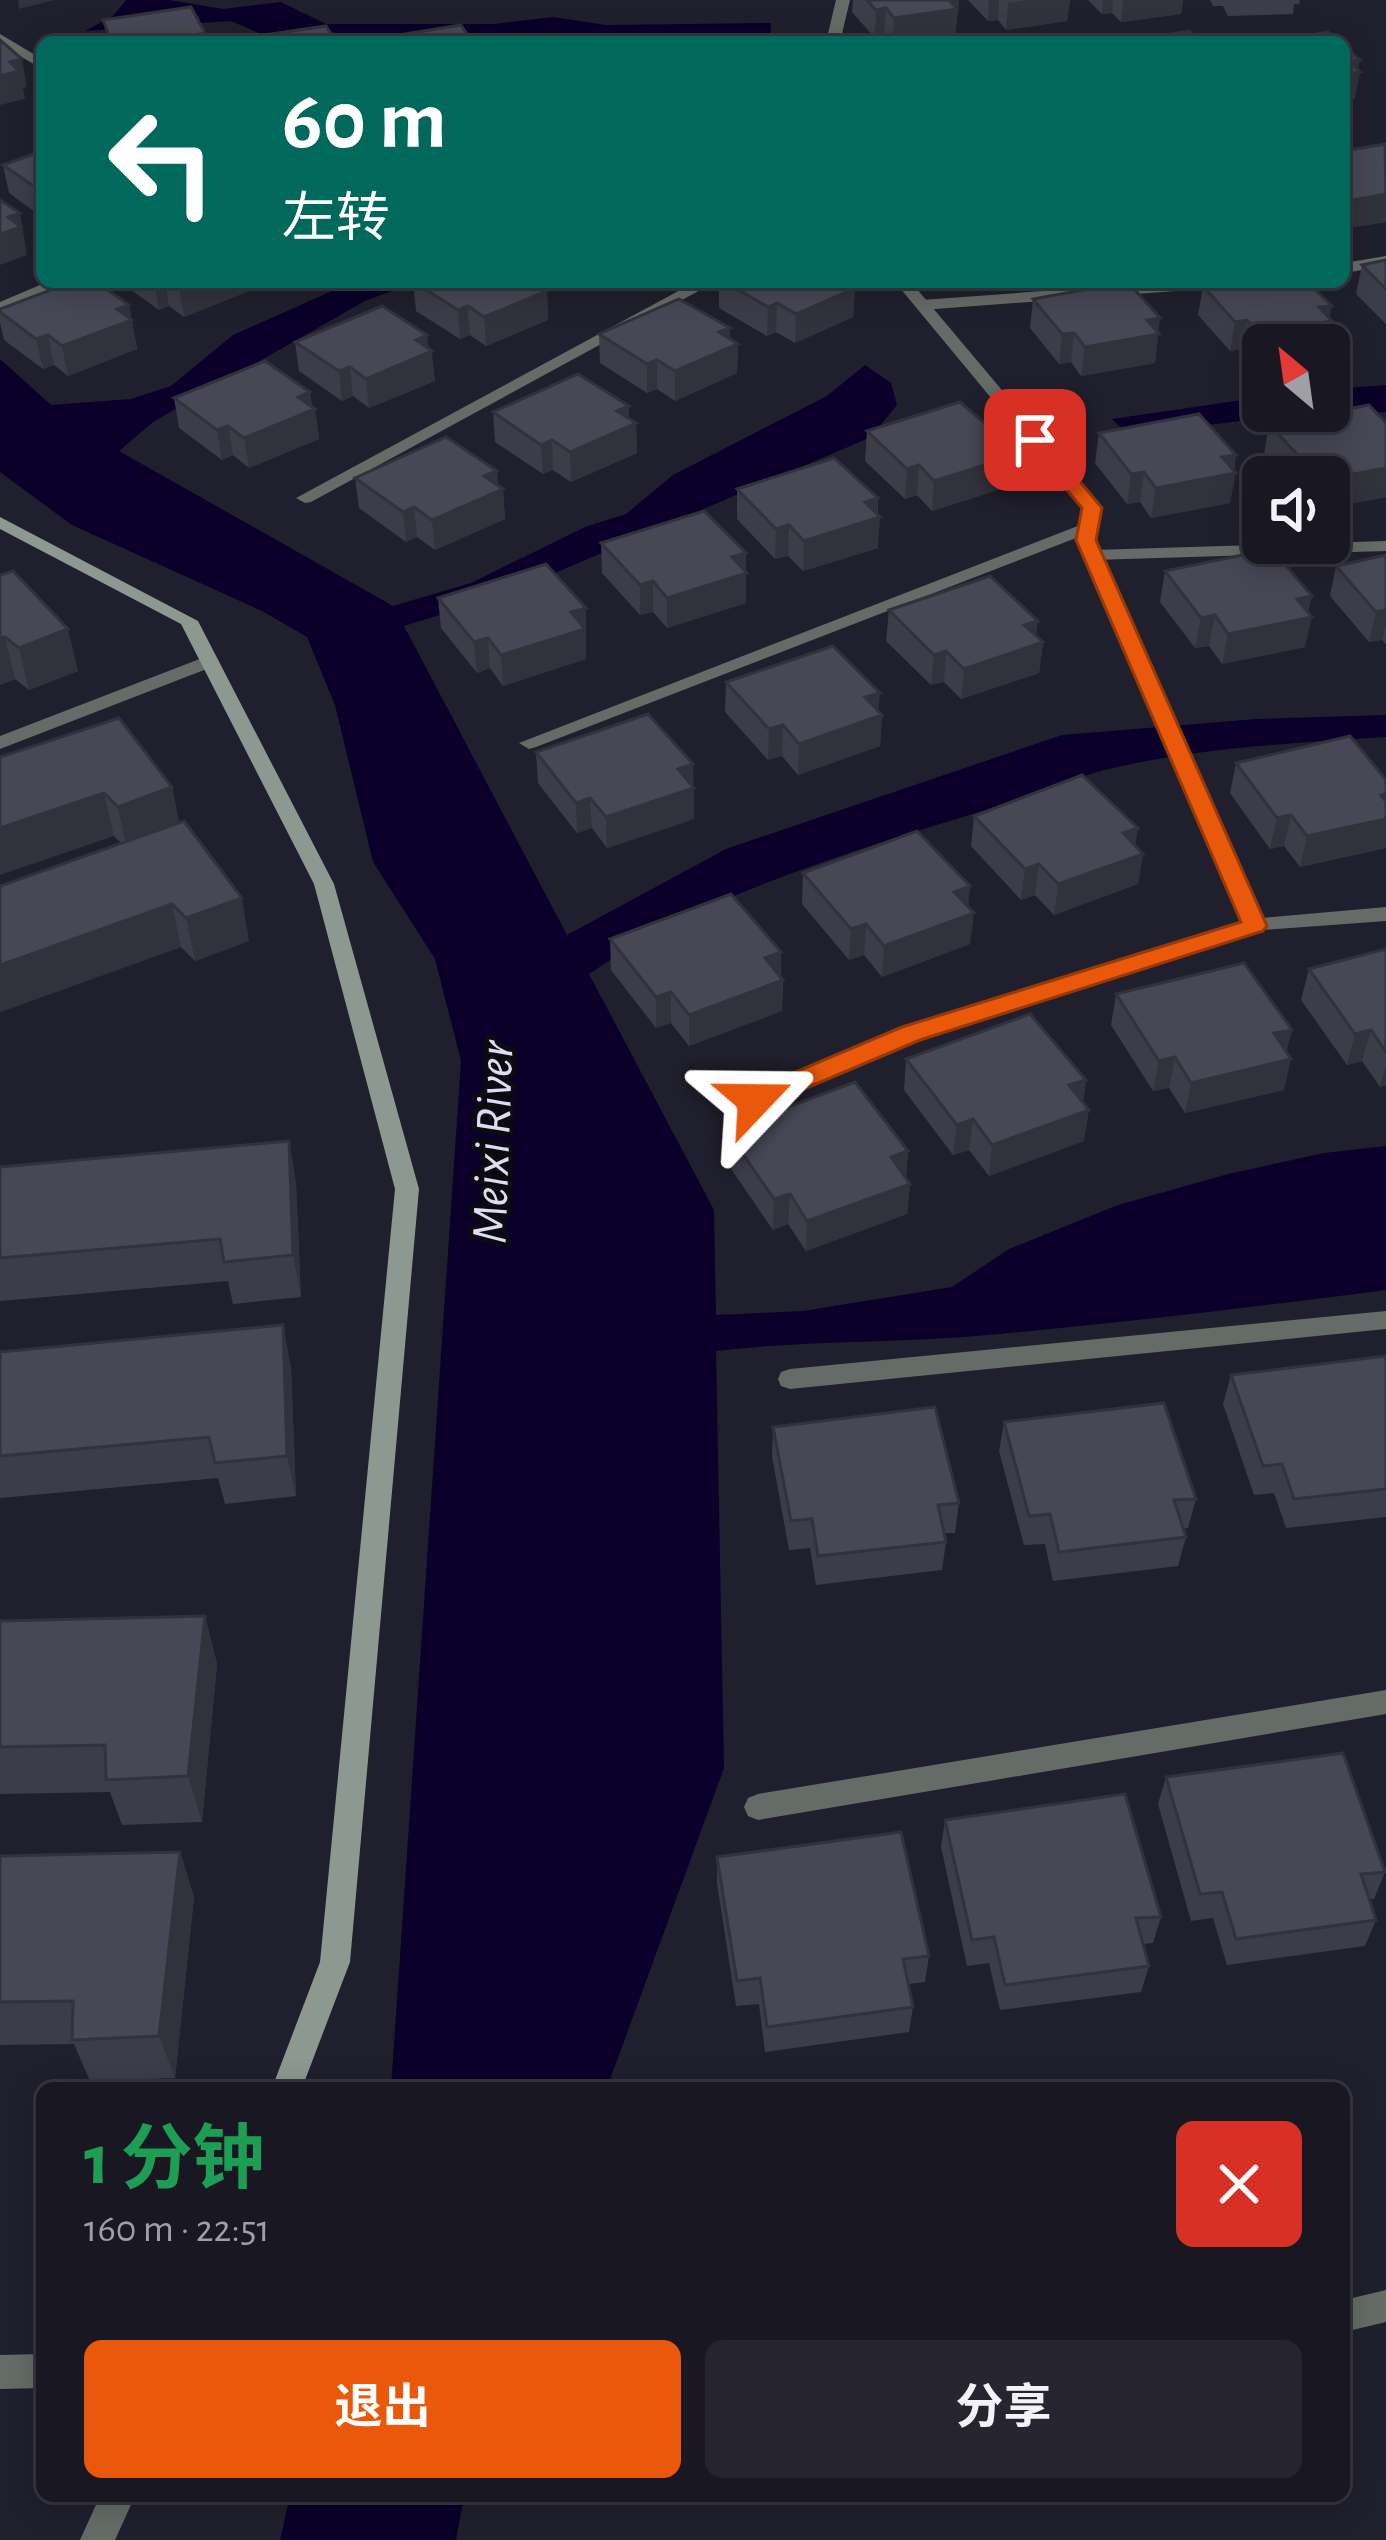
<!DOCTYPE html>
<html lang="zh">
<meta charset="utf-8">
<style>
:root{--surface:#181722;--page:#25242f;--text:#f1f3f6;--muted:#9f9fa5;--line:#363640;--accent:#ea580c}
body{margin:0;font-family:"Alegreya Sans","Noto Sans SC",sans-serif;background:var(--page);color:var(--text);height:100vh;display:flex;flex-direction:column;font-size:45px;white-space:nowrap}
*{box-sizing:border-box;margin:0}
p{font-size:39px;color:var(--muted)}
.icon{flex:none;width:66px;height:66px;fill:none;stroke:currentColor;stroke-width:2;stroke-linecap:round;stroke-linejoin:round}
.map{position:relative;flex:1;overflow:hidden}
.drawer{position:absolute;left:36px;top:2082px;width:1314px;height:420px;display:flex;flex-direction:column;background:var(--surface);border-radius:18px;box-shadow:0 6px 30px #0003,0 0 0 3px var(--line)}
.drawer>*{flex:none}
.banner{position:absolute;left:36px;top:36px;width:1314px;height:252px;border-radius:18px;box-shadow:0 6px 30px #0003,0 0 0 3px var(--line);background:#00695c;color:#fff;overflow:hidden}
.needle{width:78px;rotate:331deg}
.fabs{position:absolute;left:1242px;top:324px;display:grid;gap:24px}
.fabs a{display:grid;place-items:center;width:108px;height:108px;border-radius:18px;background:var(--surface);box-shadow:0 6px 30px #0003,0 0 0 3px var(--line);font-size:60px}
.pin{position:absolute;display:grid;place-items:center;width:102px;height:102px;color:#fff;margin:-51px;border-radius:24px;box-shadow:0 6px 18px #0006}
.me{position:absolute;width:132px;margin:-66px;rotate:67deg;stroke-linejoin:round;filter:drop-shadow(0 0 9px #0008)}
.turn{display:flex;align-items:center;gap:42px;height:252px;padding:0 48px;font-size:54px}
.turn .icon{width:156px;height:156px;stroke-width:2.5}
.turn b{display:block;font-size:84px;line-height:102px}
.round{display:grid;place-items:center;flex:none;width:126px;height:126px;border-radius:18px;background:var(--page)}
.head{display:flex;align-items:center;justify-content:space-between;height:204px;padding:0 48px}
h1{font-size:72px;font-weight:700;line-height:90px;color:#1e9e55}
.action{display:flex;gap:24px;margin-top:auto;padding:24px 48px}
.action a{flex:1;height:138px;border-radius:18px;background:var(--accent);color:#fff;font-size:48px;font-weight:700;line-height:138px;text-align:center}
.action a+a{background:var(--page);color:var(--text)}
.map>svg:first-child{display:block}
</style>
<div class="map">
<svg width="1386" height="2540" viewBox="0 0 1386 2540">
<rect width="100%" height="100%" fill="#201f2d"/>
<g fill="#0a0029">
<path d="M126,0H169L223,9L281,2L326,24H494L553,17L606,25L771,23L770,39L750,42L423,40L327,32L268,37L231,21L85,31L113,16Z"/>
<path d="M352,282H416L365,301L153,422L119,451L393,606L471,583L585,527L626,514L673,475L827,396L865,365L891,383L897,405L871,437L504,595L404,626L567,935L726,849L1062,735L1256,719L1386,715V737C1295,743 1193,748 1105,770C1067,780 1030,796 992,808C853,851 711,891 589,974L714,1210L716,1315L803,1311L952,1287L1009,1249L1118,1205L1228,1174L1324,1153L1386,1146V1290C1246,1308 1106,1325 964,1337C881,1343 799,1341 716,1351L724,1768L607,2088H391L461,1061L435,959L373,862L335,705L307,637L262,611L72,525L0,472V359L51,405L131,399L171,386L233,335Z"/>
<path d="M1386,385V412L1240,421L1128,435L1112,419L1263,397V411H1329V389Z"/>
</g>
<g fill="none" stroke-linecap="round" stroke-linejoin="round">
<path fill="#0a0029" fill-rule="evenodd" d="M290,2496H464L456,2540H280Z"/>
<g fill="#656c67" fill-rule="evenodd">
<path d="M1310,35L1317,39L1315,42H1191L1198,38Z"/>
<path d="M1386,256V266L1344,273V263Z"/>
<path d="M47,282H68L0,313V302Z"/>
<path d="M695,282H715L311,502L305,503L296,498Z"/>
<path d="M1165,282H1237L1229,287L922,310L914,305L922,300Z"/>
<path d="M1088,522L1094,523V531L536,747L529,749L519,743Z"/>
<path d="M1386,541V551L1093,560L1084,555L1093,550Z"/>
<path d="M1255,919L1262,921L1266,926L1262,931L919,1039L763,1106L755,1108L744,1100L747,1094L903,1029Z"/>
<path d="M1386,1311V1329L790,1389L781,1386L778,1379L781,1372L790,1369Z"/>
</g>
<g fill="#656c67" fill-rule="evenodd">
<path d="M836,0H850L840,42H826Z"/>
<path d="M0,34L42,59V69L0,44Z"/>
<path d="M895,282H911L1101,508L1095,540L1262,918L1386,907V921L1248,931L1077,540L1083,509Z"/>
<path d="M210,655L219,661L217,665L0,749V736Z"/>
<path d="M1386,1690V1714L758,1820L748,1816L744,1807L748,1798L758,1794Z"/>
<path d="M1386,2290V2322L1344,2332V2300Z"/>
<path d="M42,2354V2388L0,2389V2355Z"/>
<path d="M100,2496H135L115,2540H80Z"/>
</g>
<path fill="#8c9890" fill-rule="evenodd" d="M0,517L198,621L334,884L419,1189L350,1962L302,2088H272L320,1962L395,1189L314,884L181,624L0,529Z"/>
</g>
<g fill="#3d3d4a">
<path d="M853,0H959L955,37L918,42H890L884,36L874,37L852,12Z"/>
<path d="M968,0H1070L1067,21L1006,30L998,20L988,21Z"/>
<path d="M1088,0H1183L1181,14L1121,22L1112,13L1102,14Z"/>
<path d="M1210,0H1300L1299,4H1294L1293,14L1228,16L1223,6H1213Z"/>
<path d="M1386,145V222L1348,228L1344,225V151Z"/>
<path d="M42,151V217L9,193L3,165Z"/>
<path d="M1386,260V324L1356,294L1362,265Z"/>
<path d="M120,282H248L249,291L184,317L169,306L159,310Z"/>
<path d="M413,282H542V288L547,291L548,320L486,346L470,335L460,339L416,311Z"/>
<path d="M719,282H846L855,288L853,317L795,343L776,332L767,336L719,308Z"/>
<path d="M1203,286L1332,306L1329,318L1254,363L1242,349L1230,351L1198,315Z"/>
<path d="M1033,299L1158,332L1155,363L1081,376L1071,362L1059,364L1030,328Z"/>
<path d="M129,305L137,349L68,376L54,365L43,369L4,340L0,322V309Z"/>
<path d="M730,328V339L738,344L737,373L675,401L657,389L647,393L600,363L599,334Z"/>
<path d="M295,342L428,348L435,381L369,408L353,396L342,401L299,371Z"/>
<path d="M174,398L312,407L315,409L319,439L249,468L233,455L222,460L179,428Z"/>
<path d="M629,406V418L636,423L637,453L571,482L553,470L543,474L495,442L493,412Z"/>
<path d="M1269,424L1386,497L1329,508V477H1284L1264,454Z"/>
<path d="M867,431L1003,454L1007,458L1004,488L932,511L917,495L905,499L865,461Z"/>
<path d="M1099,433L1236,455L1230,503L1151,518L1140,502L1127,504L1095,463Z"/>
<path d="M497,471L498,485L503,489L505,519L435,550L417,537L406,542L359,508L355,478Z"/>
<path d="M737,489L878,498V548L803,571L788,556L775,559L737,519Z"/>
<path d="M601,543L746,603L667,628L653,612L640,615L602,573Z"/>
<path d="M1386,555V644L1382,640L1369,642L1330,596L1336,566Z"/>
<path d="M1165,571L1308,613L1305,647L1222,664L1209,646L1195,648L1160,602Z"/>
<path d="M0,575L78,671L29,690L15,679L0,685Z"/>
<path d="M438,598L586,608V659L503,686L490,668L477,673L441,628Z"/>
<path d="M889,610L1036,636L1043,642L1039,673L961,699L944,682L931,685L886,641Z"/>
<path d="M726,682L879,711L882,715L880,746L798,775L782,756L768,760L725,712Z"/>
<path d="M536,752L693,764L694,819L607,848L592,828L577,833L538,783Z"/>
<path d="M0,757L172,787L179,823L249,941L195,961L181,947L0,1012V886L121,843L114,836Z"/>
<path d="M1236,763L1386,780V848L1300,867L1284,846L1270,849L1230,793Z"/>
<path d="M974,816L1138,828L1135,845L1143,854L1138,884L1054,915L1035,895L1021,900L971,846Z"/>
<path d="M803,873L970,886L968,906L970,944L882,977L864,955L849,960L802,904Z"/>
<path d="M610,939L780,977L783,980L782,1011L689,1046L671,1023L656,1028L611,970Z"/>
<path d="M1386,949V1085L1380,1087L1362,1061L1347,1065L1301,1000L1309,969Z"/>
<path d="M1116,994L1292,1030L1286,1052L1284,1090L1185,1113L1169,1088L1153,1091L1111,1025Z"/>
<path d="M906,1059L1086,1080L1083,1102L1084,1141L989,1176L969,1150L953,1155L904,1090Z"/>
<path d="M726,1130L908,1151L906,1177L910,1184L907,1214L806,1251L788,1224L773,1230L725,1160Z"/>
<path d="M289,1141L296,1184L301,1297L233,1304L228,1281L0,1301V1167Z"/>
<path d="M0,1352L291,1367L296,1496L225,1504L218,1478L0,1498Z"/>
<path d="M1386,1356V1517L1286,1528L1274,1493L1254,1495L1223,1404L1231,1375Z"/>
<path d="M1004,1422L1196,1499L1188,1528L1183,1529L1186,1537L1178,1566L1053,1581L1045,1544L1024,1545L999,1451Z"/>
<path d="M773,1427L959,1503L955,1533H944L946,1542L942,1570L816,1585L810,1548L789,1550L772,1456Z"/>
<path d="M205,1616L217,1664L202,1822L122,1825L110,1792L0,1794V1621Z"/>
<path d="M1166,1777L1385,1872L1374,1899H1369L1376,1920L1365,1946L1227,1965L1213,1918L1191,1921L1158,1804Z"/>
<path d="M945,1820L1161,1917L1153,1943L1143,1944L1149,1966L1141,1992L1000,2010L989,1963L967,1966L941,1847Z"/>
<path d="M180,1852L194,1897L175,2078L90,2081L74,2044L0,2045V1856Z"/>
<path d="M717,1857L929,1956L925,1982L908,1984L913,2007L909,2032L765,2052L759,2004L736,2006L717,1883Z"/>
</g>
<g fill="#32323c">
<path d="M18,0H54L19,9Z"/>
<path d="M949,0H959L955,37L918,42H893L894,18Z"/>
<path d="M989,0H999L998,20L988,21Z"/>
<path d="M1028,0H1070L1067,21L1006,30L1008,3Z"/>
<path d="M1103,0H1113L1112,13L1102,14Z"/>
<path d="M1123,0H1183L1181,14L1121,22Z"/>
<path d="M886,8L884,36L874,37L876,10Z"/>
<path d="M205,33L206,42H194L193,35Z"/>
<path d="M22,59L27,87L23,88L25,99L0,105V76L10,62Z"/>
<path d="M1360,60L1357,72H1360L1355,99L1344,101V74L1349,61Z"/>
<path d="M1386,194V222L1348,228L1353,200Z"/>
<path d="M20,213L27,255L0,265V234L8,217Z"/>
<path d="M154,282H165L169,306L159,310Z"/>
<path d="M194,282H248L249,291L184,317L179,288Z"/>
<path d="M531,282H542V293L547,291L548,320L486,346L484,317Z"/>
<path d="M595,282H613L595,289Z"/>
<path d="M835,282H846L845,292L855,288L853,317L795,343L796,314Z"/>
<path d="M777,303L776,332L767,336L768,307Z"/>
<path d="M129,305L137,349L68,376L62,346L117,309Z"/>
<path d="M468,306L470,335L460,339L458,310Z"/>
<path d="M1332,306L1328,322L1332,321L1327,345H1263V362L1254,363L1260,334L1319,307Z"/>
<path d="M1160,318L1155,363L1081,376L1085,347L1147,320Z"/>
<path d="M1247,320L1242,349L1230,351L1235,322Z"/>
<path d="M730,328V347L738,344L737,373L675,401V371L719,332Z"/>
<path d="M1074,333L1071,362L1059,364L1062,334Z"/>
<path d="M48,335L54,365L43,369L36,339Z"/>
<path d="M427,335L429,353L432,351L435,381L369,408L366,379L416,340Z"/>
<path d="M657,360V389L647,393V364Z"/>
<path d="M350,367L353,396L342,401L339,371Z"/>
<path d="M310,392L313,410L315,409L319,439L249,468L244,438L298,397Z"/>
<path d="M629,406V426L636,423L637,453L571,482L570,452L617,411Z"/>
<path d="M228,426L233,455L222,460L217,430Z"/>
<path d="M552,440L553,470L543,474L541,445Z"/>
<path d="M1004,440L1002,460L1007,458L1004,488L932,511L934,481L991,443Z"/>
<path d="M1236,455L1232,474L1236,473L1230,503L1151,518L1156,488L1222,457Z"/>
<path d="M1318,462L1315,477H1303L1306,464Z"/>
<path d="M919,465L917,495L905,499L907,469Z"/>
<path d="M1386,468V497L1329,508V491L1332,478Z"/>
<path d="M497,471L498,491L503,489L505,519L435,550L432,520L484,476Z"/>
<path d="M1144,472L1140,502L1127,504L1131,474Z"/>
<path d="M878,498L877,518L880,517L878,548L803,571L804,541L865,502Z"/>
<path d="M414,507L417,537L406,542L403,512Z"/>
<path d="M789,525L788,556L775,559L776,529Z"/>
<path d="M746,553V603L667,628V598L732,557Z"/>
<path d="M653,581V612L640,615V585Z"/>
<path d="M1312,596L1307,618L1312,617L1305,647L1222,664L1228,634L1297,599Z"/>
<path d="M586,608V659L503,686L501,655L571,612Z"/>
<path d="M1386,610V625L1382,640L1369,642L1376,612Z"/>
<path d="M1215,615L1209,646L1195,648L1201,618Z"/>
<path d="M1038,621L1035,644L1043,642L1039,673L961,699L964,669L1024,625Z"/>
<path d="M68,629L78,671L29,690L19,648Z"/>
<path d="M5,637L15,679L0,685V638Z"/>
<path d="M488,638L490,668L477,673L474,642Z"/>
<path d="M946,651L944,682L931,685L934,655Z"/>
<path d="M880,693L878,717L882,715L880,746L798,775L799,744L865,697Z"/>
<path d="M783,725L782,756L768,760L769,729Z"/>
<path d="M693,764L694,819L607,848L606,817L678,769Z"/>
<path d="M172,787L180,830L127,850L118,807Z"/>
<path d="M104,793L114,836L0,875V828Z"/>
<path d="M1386,794V848L1300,867L1307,836L1381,795Z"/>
<path d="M590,798L592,828L577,833L576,803Z"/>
<path d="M1291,815L1284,846L1270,849L1277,818Z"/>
<path d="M1138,828L1133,857L1143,854L1138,884L1054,915L1058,884L1123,833Z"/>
<path d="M1039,864L1035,895L1021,900L1025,869Z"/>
<path d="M970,886L967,916L974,913L970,944L882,977L884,946L954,892Z"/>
<path d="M242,898L249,941L195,961L186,918Z"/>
<path d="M172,904L181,947L0,1012V965Z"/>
<path d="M866,924L864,955L849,960L851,929Z"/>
<path d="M781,952L782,1011L689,1046V1015L765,958Z"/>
<path d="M671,992V1023L656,1028V997Z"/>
<path d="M1292,1030L1284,1061L1274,1033Z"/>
<path d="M1371,1030L1362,1061L1347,1065L1355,1034Z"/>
<path d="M1175,1057L1169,1088L1153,1091L1159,1061Z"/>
<path d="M1291,1059L1284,1090L1185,1113L1191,1083Z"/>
<path d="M1386,1065V1085L1380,1087Z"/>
<path d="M1086,1080L1081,1110L1069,1085Z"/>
<path d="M1089,1110L1084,1141L989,1176L992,1145Z"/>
<path d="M973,1119L969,1150L953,1155L957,1125Z"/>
<path d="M289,1141L296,1184L301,1297L293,1255Z"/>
<path d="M908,1151L905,1182L891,1157Z"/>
<path d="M910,1184L907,1214L806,1251L807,1221Z"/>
<path d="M790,1194L788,1224L773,1230L774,1199Z"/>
<path d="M283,1325L291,1367L296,1496L287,1456Z"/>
<path d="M205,1616L217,1664L202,1822L188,1776Z"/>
<path d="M180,1852L194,1897L175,2078L159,2036Z"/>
</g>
<g fill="#474756" stroke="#32323c" stroke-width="3">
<path d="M867,0H949L957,9L894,18L886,8L876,10Z"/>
<path d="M191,7L205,33L193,35L196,42H112L103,20Z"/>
<path d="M461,25L472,42H376L374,39Z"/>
<path d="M326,26L336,42H240L238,39Z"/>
<path d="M1189,31L1201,42H1120Z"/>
<path d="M1328,32L1339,42H1268Z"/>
<path d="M1054,37L1059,42H1023Z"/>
<path d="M0,40L22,59L10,62L19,71L0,76Z"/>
<path d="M1344,46L1360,60L1349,61L1360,72L1344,74Z"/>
<path d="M1385,144L1386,194L1353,200L1344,190V151Z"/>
<path d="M42,151V188L38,189L3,165Z"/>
<path d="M0,200L20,213L8,217L21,227L0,234Z"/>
<path d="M1386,260V289L1362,265Z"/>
<path d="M72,282H97L129,305L117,309L132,320L62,346L48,335L36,339L0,312V309Z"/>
<path d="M171,282H194L179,288Z"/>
<path d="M414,282H533L547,291L484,317L468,306L458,310Z"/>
<path d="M725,282H844L855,288L796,314L777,303L768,307Z"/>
<path d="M1128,282L1160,318L1147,320L1159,334L1085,347L1074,333L1062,334L1033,299Z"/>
<path d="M1227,282H1308L1332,306L1319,307L1332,321L1260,334L1247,320L1235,322L1203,286Z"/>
<path d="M679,299L730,328L719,332L738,344L675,371L657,360L647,364L599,334Z"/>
<path d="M382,306L427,335L416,340L432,351L366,379L350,367L339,371L295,342Z"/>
<path d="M265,361L310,392L298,397L315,409L244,438L228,426L217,430L174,398Z"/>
<path d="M578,374L629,406L617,411L636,423L570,452L552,440L541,445L493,412Z"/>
<path d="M960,402L1004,440L991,443L1007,458L934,481L919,465L907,469L867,431Z"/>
<path d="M1369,405L1386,423V468L1332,478L1318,462L1306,464L1269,424Z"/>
<path d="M1199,414L1236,455L1222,457L1236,473L1156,488L1144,472L1131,474L1099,433Z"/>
<path d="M446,437L497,471L484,476L503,489L432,520L414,507L403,512L355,478Z"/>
<path d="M834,458L878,498L865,502L880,517L804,541L789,525L776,529L737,489Z"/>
<path d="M704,511L746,553L732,557L747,573L667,598L653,581L640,585L601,543Z"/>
<path d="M1272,549L1312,596L1297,599L1312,617L1228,634L1215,615L1201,618L1165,571Z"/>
<path d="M1386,555V610L1376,612L1336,566Z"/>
<path d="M546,564L586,608L571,612L585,629L501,655L488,638L474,642L438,598Z"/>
<path d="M13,571L68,629L19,648L5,637L0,638V575Z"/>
<path d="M990,576L1038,621L1024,625L1043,642L964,669L946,651L934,655L889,610Z"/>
<path d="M833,646L880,693L865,697L882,715L799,744L783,725L769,729L726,682Z"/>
<path d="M648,714L693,764L678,769L694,788L606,817L590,798L576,803L536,752Z"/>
<path d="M119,718L172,787L118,807L104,793L0,828V757Z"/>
<path d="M1350,736L1386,780V794L1381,795L1386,802V819L1307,836L1291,815L1277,818L1236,763Z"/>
<path d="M1082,775L1138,828L1123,833L1143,854L1058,884L1039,864L1025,869L974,816Z"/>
<path d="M184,821L242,898L186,918L172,904L0,965V886Z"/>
<path d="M917,831L970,886L954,892L974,913L884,946L866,924L851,929L803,873Z"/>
<path d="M731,894L781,952L765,958L783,980L689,1015L671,992L656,997L610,939Z"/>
<path d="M1386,949V1052L1371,1030L1355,1034L1309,969Z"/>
<path d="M1244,963L1292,1030L1274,1033L1291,1059L1191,1083L1175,1057L1159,1061L1116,994Z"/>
<path d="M1030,1014L1086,1080L1069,1085L1089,1110L992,1145L973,1119L957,1125L906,1059Z"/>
<path d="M855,1082L908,1151L891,1157L910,1184L807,1221L790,1194L774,1199L726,1130Z"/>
<path d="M289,1141L293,1255L224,1262L220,1239L0,1258V1167Z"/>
<path d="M283,1325L287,1456L215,1463L209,1437L0,1456V1352Z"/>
<path d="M1386,1356V1489L1294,1499L1282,1464L1263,1466L1231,1375Z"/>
<path d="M1164,1403L1196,1499L1174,1500L1186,1537L1059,1552L1050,1514L1029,1516L1004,1422Z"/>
<path d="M935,1407L959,1503L938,1505L946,1542L818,1556L812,1519L791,1521L773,1427Z"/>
<path d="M205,1616L188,1776L106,1780L105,1745L0,1747V1621Z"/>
<path d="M1343,1753L1385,1872L1361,1874L1376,1920L1236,1939L1222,1892L1200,1894L1166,1777Z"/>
<path d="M1125,1794L1161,1917L1136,1918L1149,1966L1005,1985L994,1937L972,1940L945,1820Z"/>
<path d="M901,1832L929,1956L903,1959L913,2007L767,2027L760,1978L737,1981L717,1857Z"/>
<path d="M180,1852L159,2036L72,2040L73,2001L0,2002V1856Z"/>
</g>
<path fill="#ea580c" stroke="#983908" stroke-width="3" d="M1028,436H1042L1102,508L1096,540L1267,926L1263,931L920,1040L764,1106H746L742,1100L746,1093L902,1027L1241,922L1076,540L1082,508L1028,444Z"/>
<g text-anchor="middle" stroke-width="10" stroke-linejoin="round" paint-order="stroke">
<g font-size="51" font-style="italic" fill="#ddddf2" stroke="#0a0a10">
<text transform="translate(491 1142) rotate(-88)" y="18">Meixi River</text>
</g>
</g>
</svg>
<div class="fabs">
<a><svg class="needle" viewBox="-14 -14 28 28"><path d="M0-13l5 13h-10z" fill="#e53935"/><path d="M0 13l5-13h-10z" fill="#9f9fa5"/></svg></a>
<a><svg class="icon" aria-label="sound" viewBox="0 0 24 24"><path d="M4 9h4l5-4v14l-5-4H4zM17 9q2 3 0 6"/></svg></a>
</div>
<div class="pin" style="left:1035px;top:440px;background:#d93025"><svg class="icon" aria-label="arrive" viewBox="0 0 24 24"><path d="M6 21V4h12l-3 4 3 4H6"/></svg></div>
<svg class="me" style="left:755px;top:1100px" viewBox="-20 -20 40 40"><path d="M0-17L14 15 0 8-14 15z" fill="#ea580c" stroke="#fff" stroke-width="4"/></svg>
<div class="banner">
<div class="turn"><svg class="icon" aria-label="left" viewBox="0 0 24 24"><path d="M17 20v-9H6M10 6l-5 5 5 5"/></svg><div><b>60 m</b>左转</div></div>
</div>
<section class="drawer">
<div class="head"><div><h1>1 分钟</h1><p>160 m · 22:51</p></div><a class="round" style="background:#d93025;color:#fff"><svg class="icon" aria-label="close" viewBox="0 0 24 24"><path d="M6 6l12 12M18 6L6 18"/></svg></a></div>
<div class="action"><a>退出</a><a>分享</a></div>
</section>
</div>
